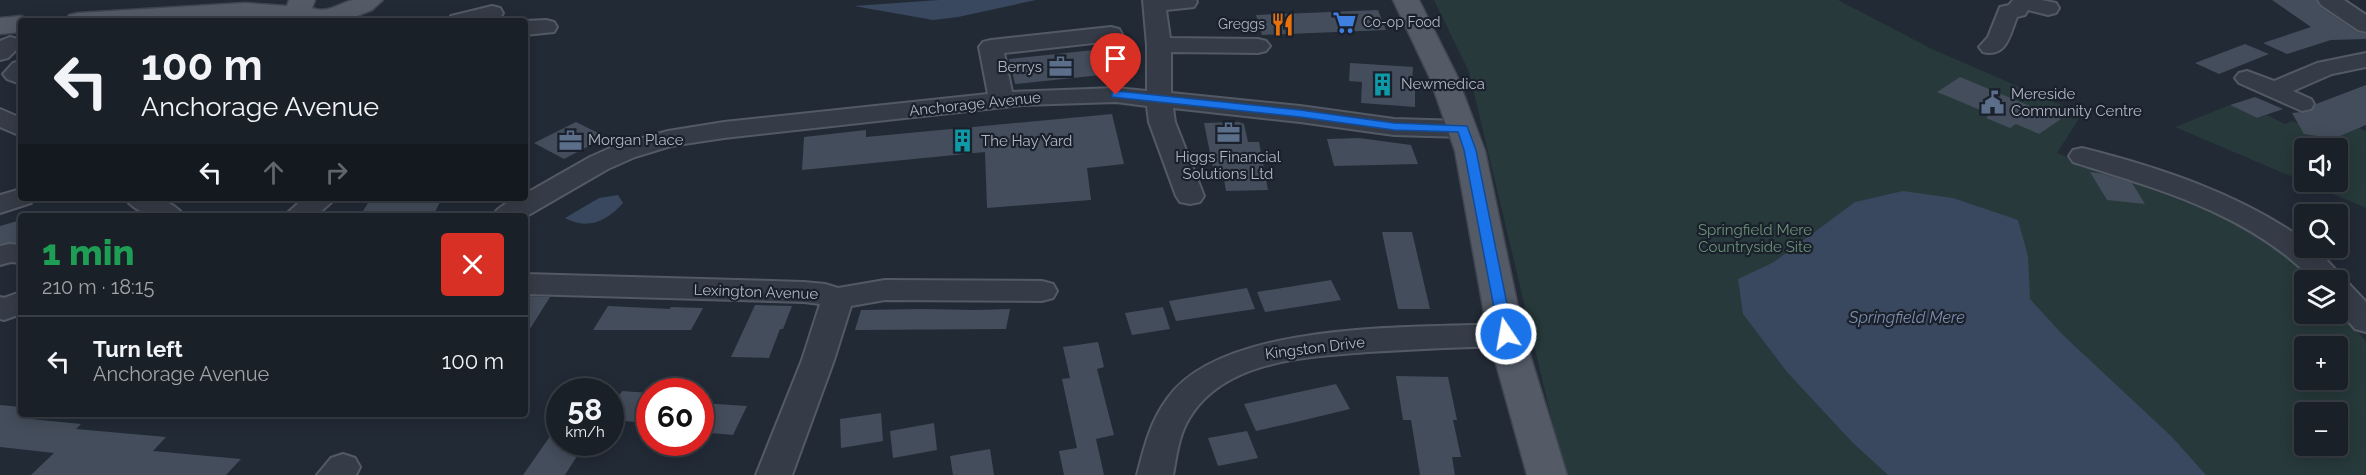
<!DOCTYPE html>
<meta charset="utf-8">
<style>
:root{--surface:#1a2028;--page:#232830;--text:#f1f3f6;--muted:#9fa3a8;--line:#383e45}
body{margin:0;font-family:Raleway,sans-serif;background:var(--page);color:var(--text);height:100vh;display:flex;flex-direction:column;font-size:22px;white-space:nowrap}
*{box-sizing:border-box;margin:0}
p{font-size:20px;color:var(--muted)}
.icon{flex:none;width:33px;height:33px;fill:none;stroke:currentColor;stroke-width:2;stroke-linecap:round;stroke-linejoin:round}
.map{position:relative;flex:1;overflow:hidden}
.panel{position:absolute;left:18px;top:213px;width:510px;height:204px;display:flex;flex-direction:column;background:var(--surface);border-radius:6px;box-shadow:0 3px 15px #0003,0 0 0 2px var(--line)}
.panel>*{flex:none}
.top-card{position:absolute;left:18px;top:18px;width:510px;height:183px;border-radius:6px;box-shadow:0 3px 15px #0003,0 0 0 2px var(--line);background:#1a2028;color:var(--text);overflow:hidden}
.buttons{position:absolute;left:2294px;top:138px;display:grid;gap:12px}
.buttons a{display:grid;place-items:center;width:54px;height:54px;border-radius:6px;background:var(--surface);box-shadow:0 3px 15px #0003,0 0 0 2px var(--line);font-size:30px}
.speed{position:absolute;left:546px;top:378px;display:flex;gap:12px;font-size:30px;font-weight:700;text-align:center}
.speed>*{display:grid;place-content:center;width:78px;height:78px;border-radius:50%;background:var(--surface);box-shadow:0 3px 15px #0003,0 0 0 2px var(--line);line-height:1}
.speed small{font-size:15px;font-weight:400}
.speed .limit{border:9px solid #d22;background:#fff;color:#111}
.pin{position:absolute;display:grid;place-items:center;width:51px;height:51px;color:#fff;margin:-62px -26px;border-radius:50% 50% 50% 0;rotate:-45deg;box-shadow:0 0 6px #0007}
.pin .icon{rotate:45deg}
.me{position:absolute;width:66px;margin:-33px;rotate:348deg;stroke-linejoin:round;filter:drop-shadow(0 0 4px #0008)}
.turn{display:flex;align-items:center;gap:21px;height:126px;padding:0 24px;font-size:27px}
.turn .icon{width:78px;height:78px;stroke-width:2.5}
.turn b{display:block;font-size:42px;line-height:51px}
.lanes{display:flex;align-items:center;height:57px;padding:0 24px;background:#0003;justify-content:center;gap:30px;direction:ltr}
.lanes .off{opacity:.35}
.round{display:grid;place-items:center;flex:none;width:63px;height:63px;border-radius:6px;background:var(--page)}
.summary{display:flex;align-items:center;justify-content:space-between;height:102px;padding:0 24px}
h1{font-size:36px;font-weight:800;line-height:45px;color:#1e9e55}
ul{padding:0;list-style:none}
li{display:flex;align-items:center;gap:18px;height:90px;padding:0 24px;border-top:2px solid var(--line)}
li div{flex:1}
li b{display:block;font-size:22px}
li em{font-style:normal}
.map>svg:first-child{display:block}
</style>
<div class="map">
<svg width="2366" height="475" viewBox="0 0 2366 475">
<rect width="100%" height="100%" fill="#222a36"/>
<g fill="#27393a" fill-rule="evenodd">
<path d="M1434,0H1838L1932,49L2082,114L2057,153L2216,214L2257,235L2289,256L2312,280H2304V314H2337V308L2366,341V475H1565L1469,72ZM2304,346H2337V380H2304ZM2304,412H2337V446H2304Z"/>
<path d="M2230,105L2257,118L2267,115L2285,124L2292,121L2298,123L2305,134L2337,137L2359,128L2366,131V208L2175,127ZM2304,148H2337V182H2304Z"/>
</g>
<g fill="#39475f">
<path d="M939,0H1036L958,17L933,20L854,6Z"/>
<path d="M1903,191L1953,198L2018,220L2028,256L2030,299L2063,335L2172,437L2206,475H1888L1852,442L1787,372L1743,314L1738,279L1774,262L1855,202Z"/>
<path d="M618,195L623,203C608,220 588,231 565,218L599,198Z"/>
</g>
<g fill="#444d5b">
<path d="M2272,0H2316L2320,7L2357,32L2366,34V39L2331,40L2287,54L2263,43L2311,27Z"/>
<path d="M1378,10L1386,30L1262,35L1256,15Z"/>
<path d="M2245,44L2269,54L2219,74L2195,63Z"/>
<path d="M1103,49L1111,74L1015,84L1009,59Z"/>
<path d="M1350,63L1413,67L1412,85L1404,84V86L1415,87V107L1361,103L1362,82L1349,81Z"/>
<path d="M1960,77L2061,119L2039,134L2016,124L2010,128L1986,118L1990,114L1937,92Z"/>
<path d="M2366,85V125L2321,144L2317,136L2304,134L2292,113L2311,111L2316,104Z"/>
<path d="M2255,97L2283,109L2257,118L2230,105Z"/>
<path d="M1112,114L1124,164L1087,168L1091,200L987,208L985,152L802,170L804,137L866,130V137Z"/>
<path d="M576,122L606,137L564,159L534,143Z"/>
<path d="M1239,122L1244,124L1248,142H1259L1268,190L1226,191L1222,168H1213L1204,123Z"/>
<path d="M1359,138L1411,145L1418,164L1334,166L1327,139Z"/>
<path d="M2090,172L2103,174L2132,183L2145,204L2107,200Z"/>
<path d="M371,198H442L433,216H360Z"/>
<path d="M21,220V243L0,244V226Z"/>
<path d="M1382,232H1412L1430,309H1398Z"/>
<path d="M1331,280L1341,300L1265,312L1257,292Z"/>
<path d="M1247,288L1255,309L1176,321L1169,301Z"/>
<path d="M525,296L550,297L525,337Z"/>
<path d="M755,305L792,306L783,329H780L769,358L731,357Z"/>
<path d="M608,306L670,309L671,307L703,308L691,330H593Z"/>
<path d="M1163,307L1170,329L1132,335L1125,313Z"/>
<path d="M923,309L976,310L1010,309L1006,329L855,330L861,310Z"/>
<path d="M1098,342L1104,367L1097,369L1114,435L1096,439L1104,475H1064L1059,451L1077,448L1062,379L1070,378L1063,347Z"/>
<path d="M1396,376L1448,377L1457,420H1453L1461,457H1452L1455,475H1420L1411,420H1403Z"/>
<path d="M1336,384L1350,409L1296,422L1256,431L1244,404Z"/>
<path d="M622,391L650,393V423L610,420V411Z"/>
<path d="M700,403L747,406L733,435L700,432Z"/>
<path d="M0,405L21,407V418L81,424L76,429L166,437L153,451L241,459L226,475H31L54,453L0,447Z"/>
<path d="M881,413L883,441L841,448L840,419Z"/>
<path d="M560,422V442H586L565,475H523Z"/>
<path d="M934,423L937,450L893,458L890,431Z"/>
<path d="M1247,431L1258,458L1218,466L1208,438Z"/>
<path d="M990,449L994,475H953L950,456Z"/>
</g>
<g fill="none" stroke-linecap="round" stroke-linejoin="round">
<defs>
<g id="minor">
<path d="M1143,0H1196L1197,2L1194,7L1166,10L1170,38L1258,39L1266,41L1270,46L1266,51L1258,53L1171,52V93L1300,106L1394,119L1463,121L1472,124L1476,129L1472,134L1463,137L1394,135L1300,122L1173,108L1175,122L1204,196L1200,202L1190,204L1180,202L1176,196L1149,122L1147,106L1116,102L1022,105L724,138L671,146L635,157L608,169L525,217L492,216C499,206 513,198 525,198V194L590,157L617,145L668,131L724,122L988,94L979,47L983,42L991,40L1111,27L1119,29L1122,34L1119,39L1111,41L1004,53L1012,92L1116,88L1147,91V45Z"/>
<path d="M2013,0H2042L2056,3L2059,8L2056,13L2048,15L2028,10L2025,15L2017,17C2010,34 2007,58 1983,52L1979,47L1988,37L2000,7L2009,5Z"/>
<path d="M2318,0H2344L2366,15V32L2358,30L2321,5Z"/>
<path d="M492,6L500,8L503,13L500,18L487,21H448L451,16Z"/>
<path d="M546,20L554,22L557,27L554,32L525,35V21Z"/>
<path d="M10,37L18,39L21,45L8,58L0,60V41Z"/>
<path d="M2366,53V67L2332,74L2293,91L2311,99L2314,104L2311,109L2302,111L2239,83L2235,78L2239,73L2247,71L2274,81L2317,63Z"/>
<path d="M21,61V84L7,79L3,74L13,63Z"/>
<path d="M0,109L21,118V136L0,127Z"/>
<path d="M2082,148C2158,167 2240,194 2304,240V248H2314L2318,251L2366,302V332L2355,329L2337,308V280H2313C2250,214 2158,189 2073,162L2069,156L2073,150Z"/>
<path d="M21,189V198H34L31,203L0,213V195Z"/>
<path d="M125,198C147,198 170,196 184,216C162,216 139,218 125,198Z"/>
<path d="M304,198H336L316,216H284Z"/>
<path d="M9,244L21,245V263L11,262L0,265V246Z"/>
<path d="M525,274L804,282L825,284L838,288L885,280L1042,281L1053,284L1057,291L1053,298L1042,301L885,300L851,306L834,360L792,475H756L802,360L820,304L804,302L525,294Z"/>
<path d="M21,292V314L4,320L0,319V297L4,298Z"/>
<path d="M1506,324L1517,328L1522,335L1517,342L1506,346C1460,347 1414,349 1368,352C1309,357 1229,359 1192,414C1179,432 1177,454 1173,475H1137C1144,448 1150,422 1167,399C1222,320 1418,328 1506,324Z"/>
<path d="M343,454L355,458L360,467L356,475H317L331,458Z"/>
</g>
<g id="major">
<path d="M289,0H315L312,8C328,14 339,3 353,0C362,0 374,0 383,0L372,10L345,21L245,19L207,21H65L69,15L78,13L245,3L287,6Z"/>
<path d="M1393,0H1419L1457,76L1485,151L1524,335L1567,475H1527L1488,335L1455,151L1429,76Z"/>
<path d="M21,16L32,21H21V32L0,34V18Z"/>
</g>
</defs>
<use href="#minor" stroke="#535a65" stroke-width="4"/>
<use href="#major" stroke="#3f4550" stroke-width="3"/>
<use href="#minor" fill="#363c47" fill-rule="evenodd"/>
<use href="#major" fill="#545b67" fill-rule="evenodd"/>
</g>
<path fill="#1a73e8" stroke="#114b97" stroke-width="1.5" d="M1116,91L1300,110L1394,123L1467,126L1476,150L1513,334L1511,338L1506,340L1499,334L1464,150L1458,132L1394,130L1300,117L1112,97V92Z"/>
<defs>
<symbol id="supermarket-bare" viewBox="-9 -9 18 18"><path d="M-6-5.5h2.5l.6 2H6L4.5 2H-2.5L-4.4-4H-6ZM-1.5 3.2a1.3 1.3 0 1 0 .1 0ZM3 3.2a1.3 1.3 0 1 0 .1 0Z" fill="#3f7fe0" stroke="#1b212c" stroke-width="2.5" paint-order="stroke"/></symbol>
<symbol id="restaurant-bare" viewBox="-9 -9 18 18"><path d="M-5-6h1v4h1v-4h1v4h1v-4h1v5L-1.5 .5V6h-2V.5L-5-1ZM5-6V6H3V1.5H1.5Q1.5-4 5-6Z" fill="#e8710a" stroke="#1b212c" stroke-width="2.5" paint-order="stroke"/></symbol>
<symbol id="office-bare" viewBox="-9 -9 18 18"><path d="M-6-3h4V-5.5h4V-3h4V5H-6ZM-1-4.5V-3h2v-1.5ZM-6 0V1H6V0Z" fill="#5c6f8a" stroke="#1b212c" stroke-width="2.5" paint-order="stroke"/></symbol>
<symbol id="building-bare" viewBox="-9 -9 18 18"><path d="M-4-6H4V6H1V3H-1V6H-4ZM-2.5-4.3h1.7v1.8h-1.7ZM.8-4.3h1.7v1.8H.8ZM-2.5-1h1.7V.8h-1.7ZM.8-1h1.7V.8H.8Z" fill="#0f9aa8" stroke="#1b212c" stroke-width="2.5" paint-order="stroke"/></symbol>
<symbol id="civic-bare" viewBox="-9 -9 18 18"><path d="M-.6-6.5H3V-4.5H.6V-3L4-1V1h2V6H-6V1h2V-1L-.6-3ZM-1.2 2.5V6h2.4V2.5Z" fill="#5c6f8a" stroke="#1b212c" stroke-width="2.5" paint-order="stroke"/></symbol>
</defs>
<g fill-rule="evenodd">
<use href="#supermarket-bare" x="1328" y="6" width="33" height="33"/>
<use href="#restaurant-bare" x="1266" y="8" width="33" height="33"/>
<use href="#office-bare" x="1044" y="50" width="33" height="33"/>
<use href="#building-bare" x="1366" y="68" width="33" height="33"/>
<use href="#civic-bare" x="1976" y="86" width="33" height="33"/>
<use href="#office-bare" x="1212" y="116" width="33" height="33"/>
<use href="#office-bare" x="554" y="124" width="33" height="33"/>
<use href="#building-bare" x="946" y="124" width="33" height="33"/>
</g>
<g text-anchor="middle" stroke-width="4.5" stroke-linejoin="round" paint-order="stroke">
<g font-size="14" fill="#b0b7c3" stroke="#1b212c" text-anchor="start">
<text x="1363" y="27">Co-op Food</text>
<text x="1265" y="29" text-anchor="end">Greggs</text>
</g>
<g font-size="15" fill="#b0b7c3" stroke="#1b212c" text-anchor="start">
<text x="1042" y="72" text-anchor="end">Berrys</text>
<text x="1401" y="89">Newmedica</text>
<text x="2011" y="99">Mereside<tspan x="2011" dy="17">Community Centre</tspan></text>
<text x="588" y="145">Morgan Place</text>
<text x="981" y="146">The Hay Yard</text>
<text x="1228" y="162" text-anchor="middle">Higgs Financial<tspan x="1228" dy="17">Solutions Ltd</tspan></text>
</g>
<g font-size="15" fill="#b0b7c3" stroke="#1b212c">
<text transform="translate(975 104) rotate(-6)" y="5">Anchorage Avenue</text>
<text transform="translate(756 292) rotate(2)" y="5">Lexington Avenue</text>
<text transform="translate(1315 348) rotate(-7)" y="5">Kingston Drive</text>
</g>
<g font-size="15" fill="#6a9275" stroke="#1b212c">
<text x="1755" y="235">Springfield Mere<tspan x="1755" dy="17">Countryside Site</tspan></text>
</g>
<g font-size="16" font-style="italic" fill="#7b8daa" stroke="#1b212c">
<text x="1907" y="323">Springfield Mere</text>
</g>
</g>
</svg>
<div class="buttons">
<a><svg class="icon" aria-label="sound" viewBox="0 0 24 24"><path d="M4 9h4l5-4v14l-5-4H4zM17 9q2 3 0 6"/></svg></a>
<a><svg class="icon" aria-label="search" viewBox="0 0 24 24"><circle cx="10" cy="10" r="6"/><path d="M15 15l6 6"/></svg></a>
<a><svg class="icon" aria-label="layers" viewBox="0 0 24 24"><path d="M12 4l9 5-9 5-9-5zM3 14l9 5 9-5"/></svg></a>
<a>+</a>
<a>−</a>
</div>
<div class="speed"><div>58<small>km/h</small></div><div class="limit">60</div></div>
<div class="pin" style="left:1116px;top:95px;background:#d93025"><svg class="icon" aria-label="arrive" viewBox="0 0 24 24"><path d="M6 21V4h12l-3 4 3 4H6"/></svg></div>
<svg class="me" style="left:1506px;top:334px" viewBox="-20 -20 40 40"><circle r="17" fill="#1a73e8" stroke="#fff" stroke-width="3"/><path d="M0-11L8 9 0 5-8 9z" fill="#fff"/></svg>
<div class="top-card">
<div class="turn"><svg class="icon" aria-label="left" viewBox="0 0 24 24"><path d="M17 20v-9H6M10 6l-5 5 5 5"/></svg><div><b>100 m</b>Anchorage Avenue</div></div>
<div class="lanes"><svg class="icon" aria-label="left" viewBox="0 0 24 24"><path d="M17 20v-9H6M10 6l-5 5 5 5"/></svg><svg class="icon off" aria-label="ahead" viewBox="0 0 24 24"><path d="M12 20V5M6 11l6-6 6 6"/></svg><svg class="icon off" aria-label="right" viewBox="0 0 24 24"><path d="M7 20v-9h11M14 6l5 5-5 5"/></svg></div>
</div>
<section class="panel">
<div class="summary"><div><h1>1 min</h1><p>210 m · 18:15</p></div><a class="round" style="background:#d93025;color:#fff"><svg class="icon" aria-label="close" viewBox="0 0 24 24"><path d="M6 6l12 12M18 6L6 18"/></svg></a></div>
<ul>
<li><svg class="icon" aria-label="left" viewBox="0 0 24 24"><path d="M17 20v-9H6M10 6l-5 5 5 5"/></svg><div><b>Turn left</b><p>Anchorage Avenue</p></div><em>100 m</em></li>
</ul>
</section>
</div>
